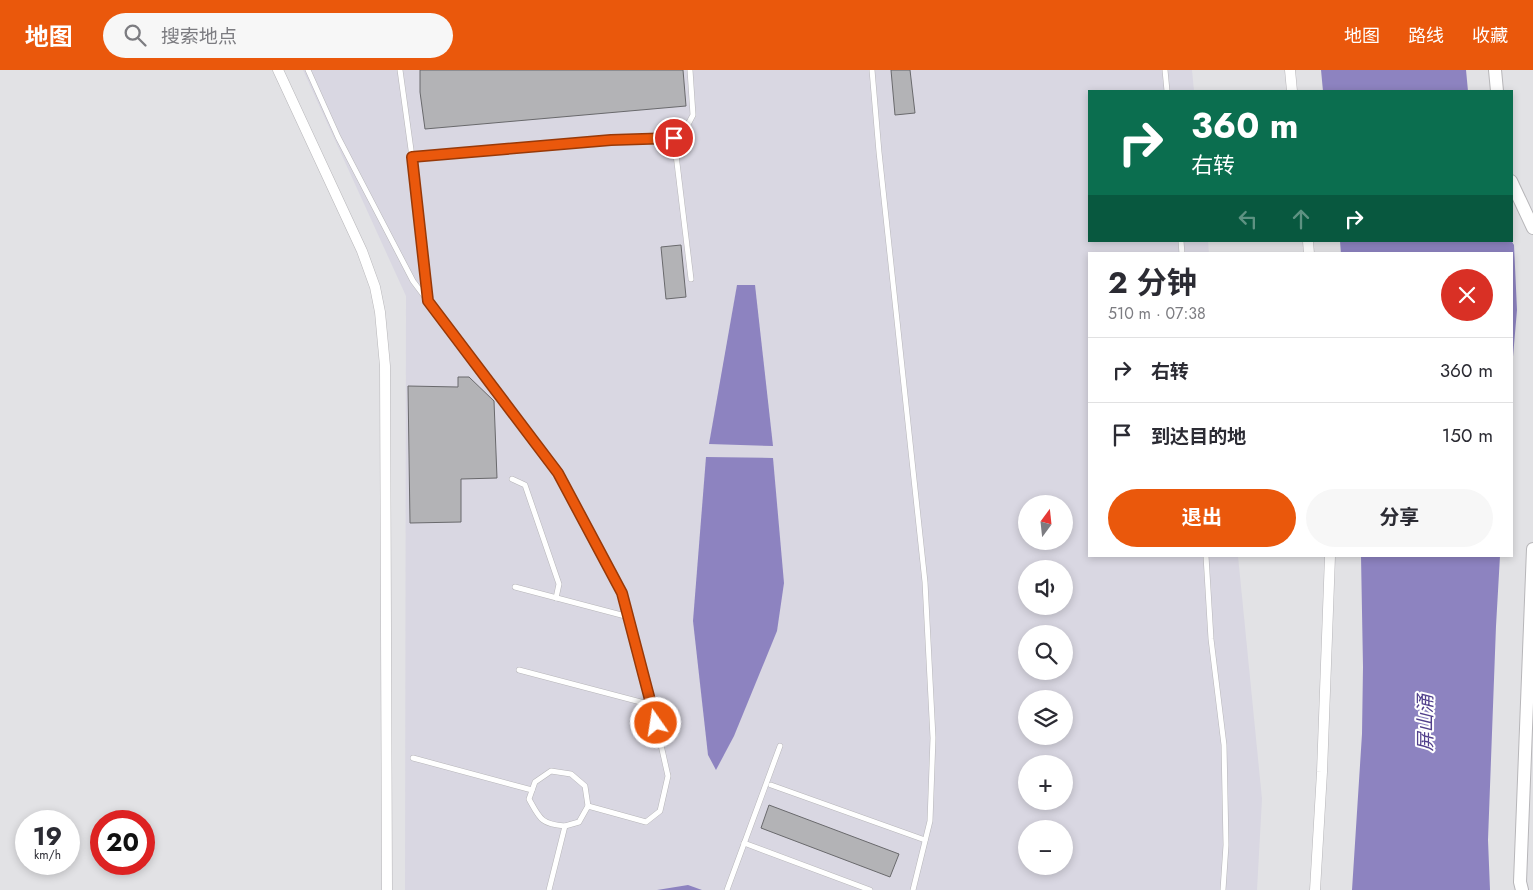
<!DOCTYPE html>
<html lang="zh">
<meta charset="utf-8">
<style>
:root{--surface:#fff;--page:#f7f7f7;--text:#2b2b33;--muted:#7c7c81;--line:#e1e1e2;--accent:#ea580c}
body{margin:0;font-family:Jost,"Noto Sans SC",sans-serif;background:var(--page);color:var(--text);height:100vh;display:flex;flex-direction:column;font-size:19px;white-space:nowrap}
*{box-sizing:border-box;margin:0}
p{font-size:16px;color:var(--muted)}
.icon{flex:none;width:28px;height:28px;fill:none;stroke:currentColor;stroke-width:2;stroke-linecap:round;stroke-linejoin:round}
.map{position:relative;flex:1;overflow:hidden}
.details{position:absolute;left:1088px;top:182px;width:425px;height:305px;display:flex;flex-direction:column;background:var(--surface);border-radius:0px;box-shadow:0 2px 8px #0003}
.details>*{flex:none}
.top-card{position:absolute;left:1088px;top:20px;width:425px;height:152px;border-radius:0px;box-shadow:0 2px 8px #0003;background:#0b6e4f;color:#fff;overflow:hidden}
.needle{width:32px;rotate:15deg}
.fabs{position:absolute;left:1018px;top:425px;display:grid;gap:10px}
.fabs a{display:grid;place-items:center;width:55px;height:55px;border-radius:50%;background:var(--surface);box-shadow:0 2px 8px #0003;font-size:25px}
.speed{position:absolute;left:15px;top:740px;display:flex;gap:10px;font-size:25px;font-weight:700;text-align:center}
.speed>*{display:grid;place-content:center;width:65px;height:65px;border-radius:50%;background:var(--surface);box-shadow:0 2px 8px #0003;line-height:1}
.speed small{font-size:12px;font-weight:400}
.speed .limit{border:8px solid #d22;background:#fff;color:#111}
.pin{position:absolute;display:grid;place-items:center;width:42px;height:42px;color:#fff;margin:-21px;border:2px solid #fff;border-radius:50%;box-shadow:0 1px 5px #0007}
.me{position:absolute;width:55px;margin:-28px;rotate:347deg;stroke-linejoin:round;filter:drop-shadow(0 0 4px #0008)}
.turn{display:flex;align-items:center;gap:18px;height:105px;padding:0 20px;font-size:22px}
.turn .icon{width:65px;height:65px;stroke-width:2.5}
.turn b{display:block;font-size:35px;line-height:42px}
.lanes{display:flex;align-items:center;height:48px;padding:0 20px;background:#0003;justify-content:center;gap:25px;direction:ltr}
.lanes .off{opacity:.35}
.round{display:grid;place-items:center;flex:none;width:52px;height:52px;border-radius:26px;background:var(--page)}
.overview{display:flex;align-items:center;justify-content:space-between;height:85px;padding:0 20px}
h1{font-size:30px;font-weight:700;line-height:38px}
.cta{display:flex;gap:10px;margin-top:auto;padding:10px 20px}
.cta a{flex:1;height:58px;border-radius:30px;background:var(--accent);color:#fff;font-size:20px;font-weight:700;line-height:58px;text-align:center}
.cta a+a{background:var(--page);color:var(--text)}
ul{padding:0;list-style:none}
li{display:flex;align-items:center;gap:15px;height:65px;padding:0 20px;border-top:1px solid var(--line)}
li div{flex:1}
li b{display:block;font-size:19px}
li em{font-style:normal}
header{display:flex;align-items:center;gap:30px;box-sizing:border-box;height:70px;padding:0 25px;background:var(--accent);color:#fff}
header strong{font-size:24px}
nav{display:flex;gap:28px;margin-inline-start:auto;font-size:18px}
.search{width:350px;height:45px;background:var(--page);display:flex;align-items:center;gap:12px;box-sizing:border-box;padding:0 18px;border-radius:28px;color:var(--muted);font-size:19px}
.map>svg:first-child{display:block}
</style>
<header>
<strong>地图</strong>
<div class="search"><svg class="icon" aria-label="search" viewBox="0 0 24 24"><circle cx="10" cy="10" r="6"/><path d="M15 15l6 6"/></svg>搜索地点</div>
<nav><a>地图</a><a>路线</a><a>收藏</a></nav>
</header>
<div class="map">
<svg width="1533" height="820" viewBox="0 0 1533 820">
<rect width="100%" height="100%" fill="#e2e2e5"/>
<path fill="#d9d7e2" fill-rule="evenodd" d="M303,0H1192L1194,21H1089V171H1208L1209,184H1089V486H1238L1262,729L1257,820H405L406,226ZM1026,434H1064V471H1026ZM1026,499H1064V536H1026ZM1026,564H1064V601H1026ZM1026,629H1064V666H1026ZM1026,694H1064V731H1026ZM1026,759H1064V796H1026Z"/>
<g fill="#8d83c0">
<path d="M1321,0H1466L1468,21H1323Z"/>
<path d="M1511,170L1514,175L1517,240L1511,310V184H1341L1340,171Z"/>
<path d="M737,215H755L773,376L709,374Z"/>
<path d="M706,387L773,388L784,513L777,561L734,666L716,700L708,685L693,551Z"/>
<path d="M1361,486H1500L1496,556L1488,770L1490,820H1352L1362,664L1363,597Z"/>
<path d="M688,815L702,820H657Z"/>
</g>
<g fill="#b3b3b6" stroke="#69696c">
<path d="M420,0H683L686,36L425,59L420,22Z"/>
<path d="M891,0H910L915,43L895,45Z"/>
<path d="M681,175L686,227L666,229L661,177Z"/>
<path d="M458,307H469L494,331L497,408L461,409V452L410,453L408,316L458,317Z"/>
<path d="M769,735L899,784L890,807L761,758Z"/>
</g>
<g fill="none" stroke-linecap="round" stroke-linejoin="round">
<defs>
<g id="service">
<path d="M308,0L338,67L413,211L557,403L622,523L652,635L668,706L660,741L646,752L588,736L579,752L565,756L549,820"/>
<path d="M400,0L412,87L428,231"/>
<path d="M872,0L879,82L925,512L933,668L930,751L913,820"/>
<path d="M1165,0L1167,21"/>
<path d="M674,68L691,209"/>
<path d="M412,87L611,70L674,68L685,60L693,45L690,0"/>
<path d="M1181,171L1182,184"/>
<path d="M512,409L525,415L559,514L556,528"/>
<path d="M1206,486L1211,569L1224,675L1226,775L1223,820"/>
<path d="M515,517L629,547"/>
<path d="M519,600L652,635"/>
<path d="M413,688L532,720"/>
<path d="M771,715L925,770"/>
<path d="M565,756C541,754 540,749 529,729L535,712L551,701L571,704L585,716L588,736"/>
<path d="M744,773L870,820"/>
<path d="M727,820L780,676"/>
</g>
<g id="minor">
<path d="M278,0L362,181L375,217L380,242L385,296L387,820"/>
<path d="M1290,0L1292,21"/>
<path d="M1308,171L1309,184"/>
<path d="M1315,820L1322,702L1330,486"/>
</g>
<g id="tertiary">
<path d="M1495,0L1497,21"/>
<path d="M1511,111L1533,158"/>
<path d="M1522,820L1520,812L1533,479"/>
</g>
</defs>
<use href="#service" stroke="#b7b6b9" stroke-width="6"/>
<use href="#minor" stroke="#b7b6b9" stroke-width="11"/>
<use href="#tertiary" stroke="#b7b6b9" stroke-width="14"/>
<use href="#service" stroke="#fff" stroke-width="5"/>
<use href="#minor" stroke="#fff" stroke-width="10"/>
<use href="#tertiary" stroke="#fff" stroke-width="12"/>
</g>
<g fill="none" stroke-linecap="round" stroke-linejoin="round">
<defs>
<path id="route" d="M656,653L622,523L558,403L428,231L412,87L611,70L674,68"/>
</defs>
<use href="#route" stroke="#983908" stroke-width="12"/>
<use href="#route" stroke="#ea580c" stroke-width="9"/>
</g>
<g text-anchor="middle" stroke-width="4" stroke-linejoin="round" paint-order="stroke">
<g font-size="19" font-style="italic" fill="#52408c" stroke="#fff">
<text transform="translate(1425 653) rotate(-90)" y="7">屏山涌</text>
</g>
</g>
</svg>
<div class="fabs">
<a><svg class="needle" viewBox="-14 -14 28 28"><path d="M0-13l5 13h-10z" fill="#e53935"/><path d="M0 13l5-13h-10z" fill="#7c7c81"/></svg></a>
<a><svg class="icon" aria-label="sound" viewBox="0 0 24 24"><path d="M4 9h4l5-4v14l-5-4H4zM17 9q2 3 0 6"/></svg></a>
<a><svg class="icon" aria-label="search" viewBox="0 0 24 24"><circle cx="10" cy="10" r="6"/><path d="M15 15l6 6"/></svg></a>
<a><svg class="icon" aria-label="layers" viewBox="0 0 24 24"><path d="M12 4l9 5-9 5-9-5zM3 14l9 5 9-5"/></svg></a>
<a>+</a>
<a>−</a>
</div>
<div class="speed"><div>19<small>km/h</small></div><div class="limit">20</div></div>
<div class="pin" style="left:674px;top:68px;background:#d93025"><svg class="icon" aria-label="arrive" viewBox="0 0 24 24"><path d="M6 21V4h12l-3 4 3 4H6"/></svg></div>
<svg class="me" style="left:656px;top:653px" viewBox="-20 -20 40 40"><circle r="17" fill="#ea580c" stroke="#fff" stroke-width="3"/><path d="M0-11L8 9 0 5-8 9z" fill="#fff"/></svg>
<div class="top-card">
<div class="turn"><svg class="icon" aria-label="right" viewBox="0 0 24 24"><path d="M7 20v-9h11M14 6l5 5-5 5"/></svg><div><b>360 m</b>右转</div></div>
<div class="lanes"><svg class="icon off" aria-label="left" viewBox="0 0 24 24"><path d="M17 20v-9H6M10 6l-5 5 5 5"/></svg><svg class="icon off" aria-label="ahead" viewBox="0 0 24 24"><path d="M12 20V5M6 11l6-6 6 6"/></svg><svg class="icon" aria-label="right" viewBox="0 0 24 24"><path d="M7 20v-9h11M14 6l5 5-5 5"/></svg></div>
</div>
<section class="details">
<div class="overview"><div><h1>2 分钟</h1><p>510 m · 07:38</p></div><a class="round" style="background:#d93025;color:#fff"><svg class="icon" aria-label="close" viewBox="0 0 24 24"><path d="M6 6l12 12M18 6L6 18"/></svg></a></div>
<ul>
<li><svg class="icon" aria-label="right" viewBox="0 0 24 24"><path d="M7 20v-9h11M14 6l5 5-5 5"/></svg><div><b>右转</b></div><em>360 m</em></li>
<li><svg class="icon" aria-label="arrive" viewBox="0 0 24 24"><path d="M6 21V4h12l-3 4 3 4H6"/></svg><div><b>到达目的地</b></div><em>150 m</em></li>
</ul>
<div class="cta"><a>退出</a><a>分享</a></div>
</section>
</div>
